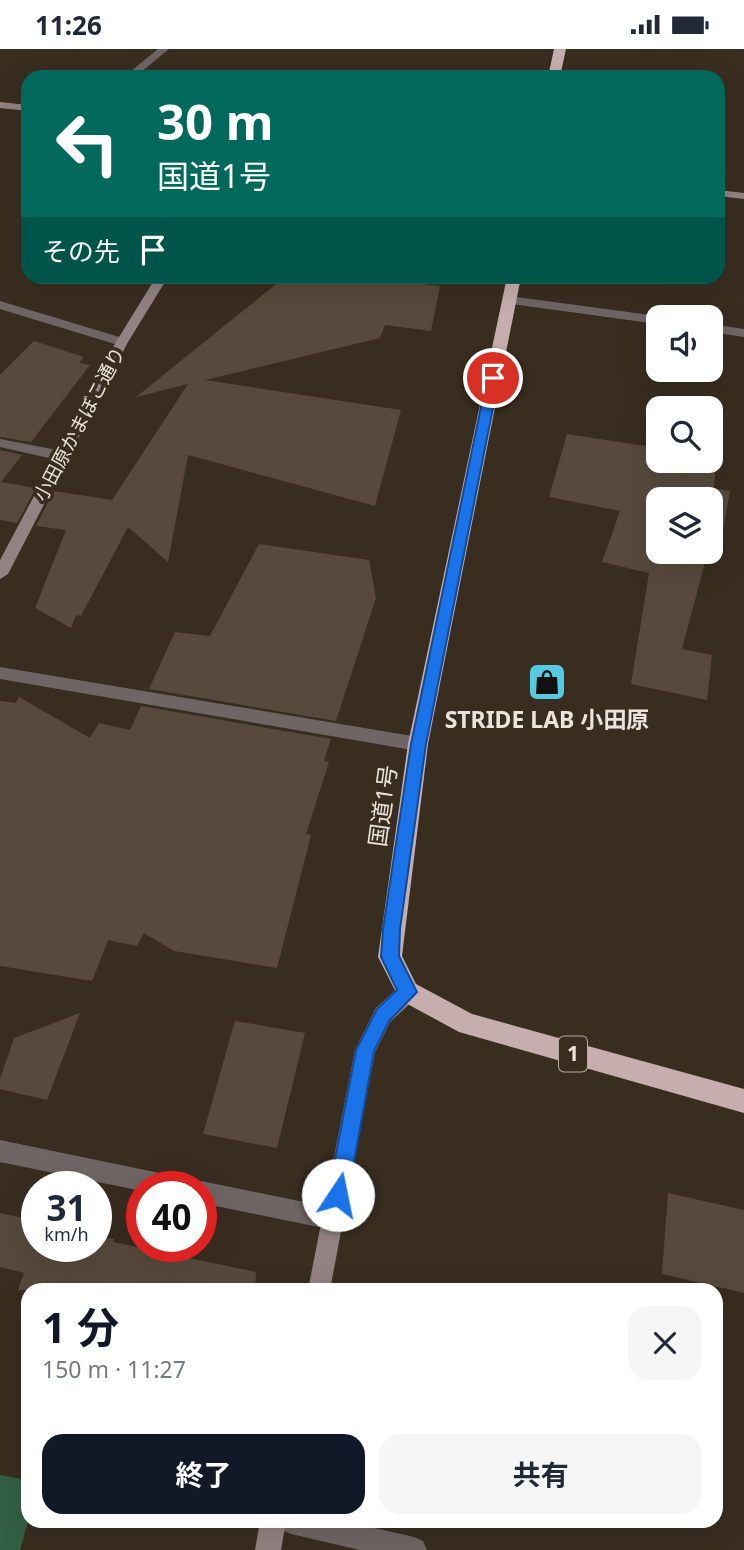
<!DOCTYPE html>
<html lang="ja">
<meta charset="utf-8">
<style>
:root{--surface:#fff;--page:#f6f6f7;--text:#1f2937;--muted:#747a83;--accent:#111827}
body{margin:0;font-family:"Noto Sans","Noto Sans JP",sans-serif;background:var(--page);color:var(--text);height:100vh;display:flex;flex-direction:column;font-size:26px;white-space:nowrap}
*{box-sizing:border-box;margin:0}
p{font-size:23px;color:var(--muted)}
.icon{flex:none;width:38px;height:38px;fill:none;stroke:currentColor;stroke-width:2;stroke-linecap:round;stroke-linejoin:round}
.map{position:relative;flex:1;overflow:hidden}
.drawer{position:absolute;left:21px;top:1234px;width:702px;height:245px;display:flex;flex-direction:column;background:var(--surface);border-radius:21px;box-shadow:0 7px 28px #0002}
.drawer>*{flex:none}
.guide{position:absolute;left:21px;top:21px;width:704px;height:214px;border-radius:21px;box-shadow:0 7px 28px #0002;background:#00695c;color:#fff;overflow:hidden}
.buttons{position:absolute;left:646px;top:256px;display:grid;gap:14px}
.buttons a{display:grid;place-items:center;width:77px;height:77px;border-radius:14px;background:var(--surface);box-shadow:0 7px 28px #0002;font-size:35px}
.speed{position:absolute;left:21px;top:1122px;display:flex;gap:14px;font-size:35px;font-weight:700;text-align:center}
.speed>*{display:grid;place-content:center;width:91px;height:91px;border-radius:50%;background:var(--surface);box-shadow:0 7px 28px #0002;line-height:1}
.speed small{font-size:18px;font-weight:400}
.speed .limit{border:10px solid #d22;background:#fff;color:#111}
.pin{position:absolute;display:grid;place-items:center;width:60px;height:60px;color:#fff;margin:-30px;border:4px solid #fff;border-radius:50%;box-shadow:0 2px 7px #0007}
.me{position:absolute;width:77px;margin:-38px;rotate:11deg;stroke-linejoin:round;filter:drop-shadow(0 0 5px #0008)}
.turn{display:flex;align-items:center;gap:24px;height:147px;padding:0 21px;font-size:32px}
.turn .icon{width:91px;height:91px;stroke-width:2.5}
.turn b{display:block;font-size:49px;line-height:60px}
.then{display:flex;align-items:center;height:66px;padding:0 21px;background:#0003;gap:14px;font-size:26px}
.round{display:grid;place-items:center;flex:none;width:74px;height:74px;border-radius:21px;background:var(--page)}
.head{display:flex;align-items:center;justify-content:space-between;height:119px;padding:0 21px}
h1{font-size:42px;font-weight:700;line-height:52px;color:var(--accent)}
.button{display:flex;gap:14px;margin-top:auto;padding:14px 21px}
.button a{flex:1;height:80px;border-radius:21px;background:var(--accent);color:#fff;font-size:28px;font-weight:700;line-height:80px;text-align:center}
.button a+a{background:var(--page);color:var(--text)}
.status{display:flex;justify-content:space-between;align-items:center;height:49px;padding:0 35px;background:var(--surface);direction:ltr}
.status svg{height:19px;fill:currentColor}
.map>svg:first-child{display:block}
</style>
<div class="status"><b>11:26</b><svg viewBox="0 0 49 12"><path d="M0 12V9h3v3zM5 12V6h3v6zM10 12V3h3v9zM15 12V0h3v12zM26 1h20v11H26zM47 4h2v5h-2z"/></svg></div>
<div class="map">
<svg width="744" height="1501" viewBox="0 0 744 1501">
<rect width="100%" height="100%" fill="#392d20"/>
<path fill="#326044" d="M0,1426L28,1431V1472L20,1501H0Z"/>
<g fill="#574a3c">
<path d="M285,228H358L440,237L431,282L385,276L380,289L205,331L401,361L375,457L188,406L168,513L128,478L81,567L76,566L71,579L35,559L66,481L36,477L54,442L112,451L188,335L136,348Z"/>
<path d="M34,292L84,308L79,314L90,316L31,393L0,388V326Z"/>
<path d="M567,385L658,399V411H710V407L716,408L714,439L730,442L723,482L714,480L710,495V450H658V502H708L682,600L712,606L707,651L631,635L649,524L602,513L620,462L549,448Z"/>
<path d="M0,401L22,406L1,433L36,439L17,474L0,471Z"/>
<path d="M259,495L369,511L376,549L336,672L149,640L175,583L210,587Z"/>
<path d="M19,648L90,689L99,674L130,681L141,657L331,690L324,712L329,713L306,785L311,786L277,919L174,902L144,884L137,897L108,891L92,932L0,917V652L16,654Z"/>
<path d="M80,964L47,1051L0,1040V1030L14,989Z"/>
<path d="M235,972L305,984L277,1099L203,1085Z"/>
<path d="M668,1144L744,1161V1244L662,1225Z"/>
<path d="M0,1164L37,1172V1197H96V1186L114,1190L113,1193L256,1223L255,1241H18L24,1224L0,1218Z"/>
</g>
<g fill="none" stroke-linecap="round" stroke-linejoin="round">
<path fill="#6f6565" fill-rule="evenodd" d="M0,390L62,402L69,407L62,412L0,398Z"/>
<g fill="#6f6565" fill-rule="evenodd">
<path d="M158,0H169L135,28H124Z"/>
<path d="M509,247L658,267L660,268L658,275L505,254V248Z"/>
<path d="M0,252L126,290L128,293L118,296L0,260Z"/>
<path d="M710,275L744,280V288L710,283Z"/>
<path d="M0,618L418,688L424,690L426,695L424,700L418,702L0,630Z"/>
<path d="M0,1091L174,1127L182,1130L185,1138H142V1142L0,1113Z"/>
<path d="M201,1132L333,1159L341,1162L344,1170L341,1178L333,1181L201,1154V1138H192Z"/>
<path d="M278,1472H344L414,1488L423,1492L427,1501H360L291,1485L282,1481Z"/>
</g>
<g fill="#928382" fill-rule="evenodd">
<path d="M0,53L28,56V62L0,59Z"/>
<path d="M718,141L744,144V150L718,147Z"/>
<path d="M156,228H168L128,293L8,525L0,530V511L116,293Z"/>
<path d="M408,934L415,936L418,943L415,950L390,973L375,1003L330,1241H308L355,1001L376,959L401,936Z"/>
<path d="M260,1472H286L281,1501H255Z"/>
</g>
<g fill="#c6aeae" fill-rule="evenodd">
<path d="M554,0H566L560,28H548Z"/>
<path d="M507,228H521L428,695L402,907L416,935L472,965L744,1040V1064L459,983L400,951L378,908L408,695Z"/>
</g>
</g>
<path fill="#1a73e8" stroke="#114b97" stroke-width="2" d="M493,326L499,329L426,695L400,880L399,907L417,943L389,972L374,1002L348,1146L345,1153L338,1156L331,1153L328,1146L356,1001L377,960L397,941L381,908L383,880L411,695L487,329Z"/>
<defs>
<symbol id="shop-square" viewBox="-11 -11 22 22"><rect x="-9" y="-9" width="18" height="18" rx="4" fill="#55cae0" stroke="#392d20"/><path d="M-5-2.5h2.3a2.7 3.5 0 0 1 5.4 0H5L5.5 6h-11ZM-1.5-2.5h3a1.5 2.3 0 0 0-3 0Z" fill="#111"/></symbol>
</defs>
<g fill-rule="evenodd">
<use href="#shop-square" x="525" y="611" width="44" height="44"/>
</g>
<g text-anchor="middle" stroke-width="7" stroke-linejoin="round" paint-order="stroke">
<g font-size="19" fill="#ece4dc" stroke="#392d20">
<text transform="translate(79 375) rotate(-62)" y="7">小田原かまぼこ通り</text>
</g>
<rect fill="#392d20" stroke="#b6ada4" stroke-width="2" x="559" y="987.5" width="28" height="35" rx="5"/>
<g font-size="21" font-weight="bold" fill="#ece4dc">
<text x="573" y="1012">1</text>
</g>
<g font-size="23" font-weight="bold" fill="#ece4dc" stroke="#392d20">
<text x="547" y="679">STRIDE LAB 小田原</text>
</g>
<g font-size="23" fill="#ece4dc" stroke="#392d20">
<text transform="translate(383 757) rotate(-82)" y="8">国道1号</text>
</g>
</g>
</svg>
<div class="buttons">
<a><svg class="icon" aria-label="sound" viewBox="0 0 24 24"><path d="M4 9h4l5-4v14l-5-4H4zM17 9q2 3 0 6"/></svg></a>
<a><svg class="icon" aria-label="search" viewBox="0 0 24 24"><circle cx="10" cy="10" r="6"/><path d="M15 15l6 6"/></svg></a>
<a><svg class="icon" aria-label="layers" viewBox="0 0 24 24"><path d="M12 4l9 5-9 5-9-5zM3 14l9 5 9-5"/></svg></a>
</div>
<div class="speed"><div>31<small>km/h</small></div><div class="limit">40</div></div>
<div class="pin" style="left:493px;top:329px;background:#d93025"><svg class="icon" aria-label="arrive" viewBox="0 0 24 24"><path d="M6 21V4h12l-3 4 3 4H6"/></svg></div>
<svg class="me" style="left:338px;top:1146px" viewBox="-20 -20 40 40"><circle r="19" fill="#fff"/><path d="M0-13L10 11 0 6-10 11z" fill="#1a73e8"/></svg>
<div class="guide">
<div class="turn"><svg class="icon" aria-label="left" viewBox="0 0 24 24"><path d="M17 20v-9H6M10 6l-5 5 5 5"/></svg><div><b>30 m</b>国道1号</div></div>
<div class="then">その先<svg class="icon" aria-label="arrive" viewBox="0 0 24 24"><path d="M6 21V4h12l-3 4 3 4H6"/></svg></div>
</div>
<section class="drawer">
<div class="head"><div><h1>1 分</h1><p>150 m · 11:27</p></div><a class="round"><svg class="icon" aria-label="close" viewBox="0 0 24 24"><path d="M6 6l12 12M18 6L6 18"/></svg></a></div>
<div class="button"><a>終了</a><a>共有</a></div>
</section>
</div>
